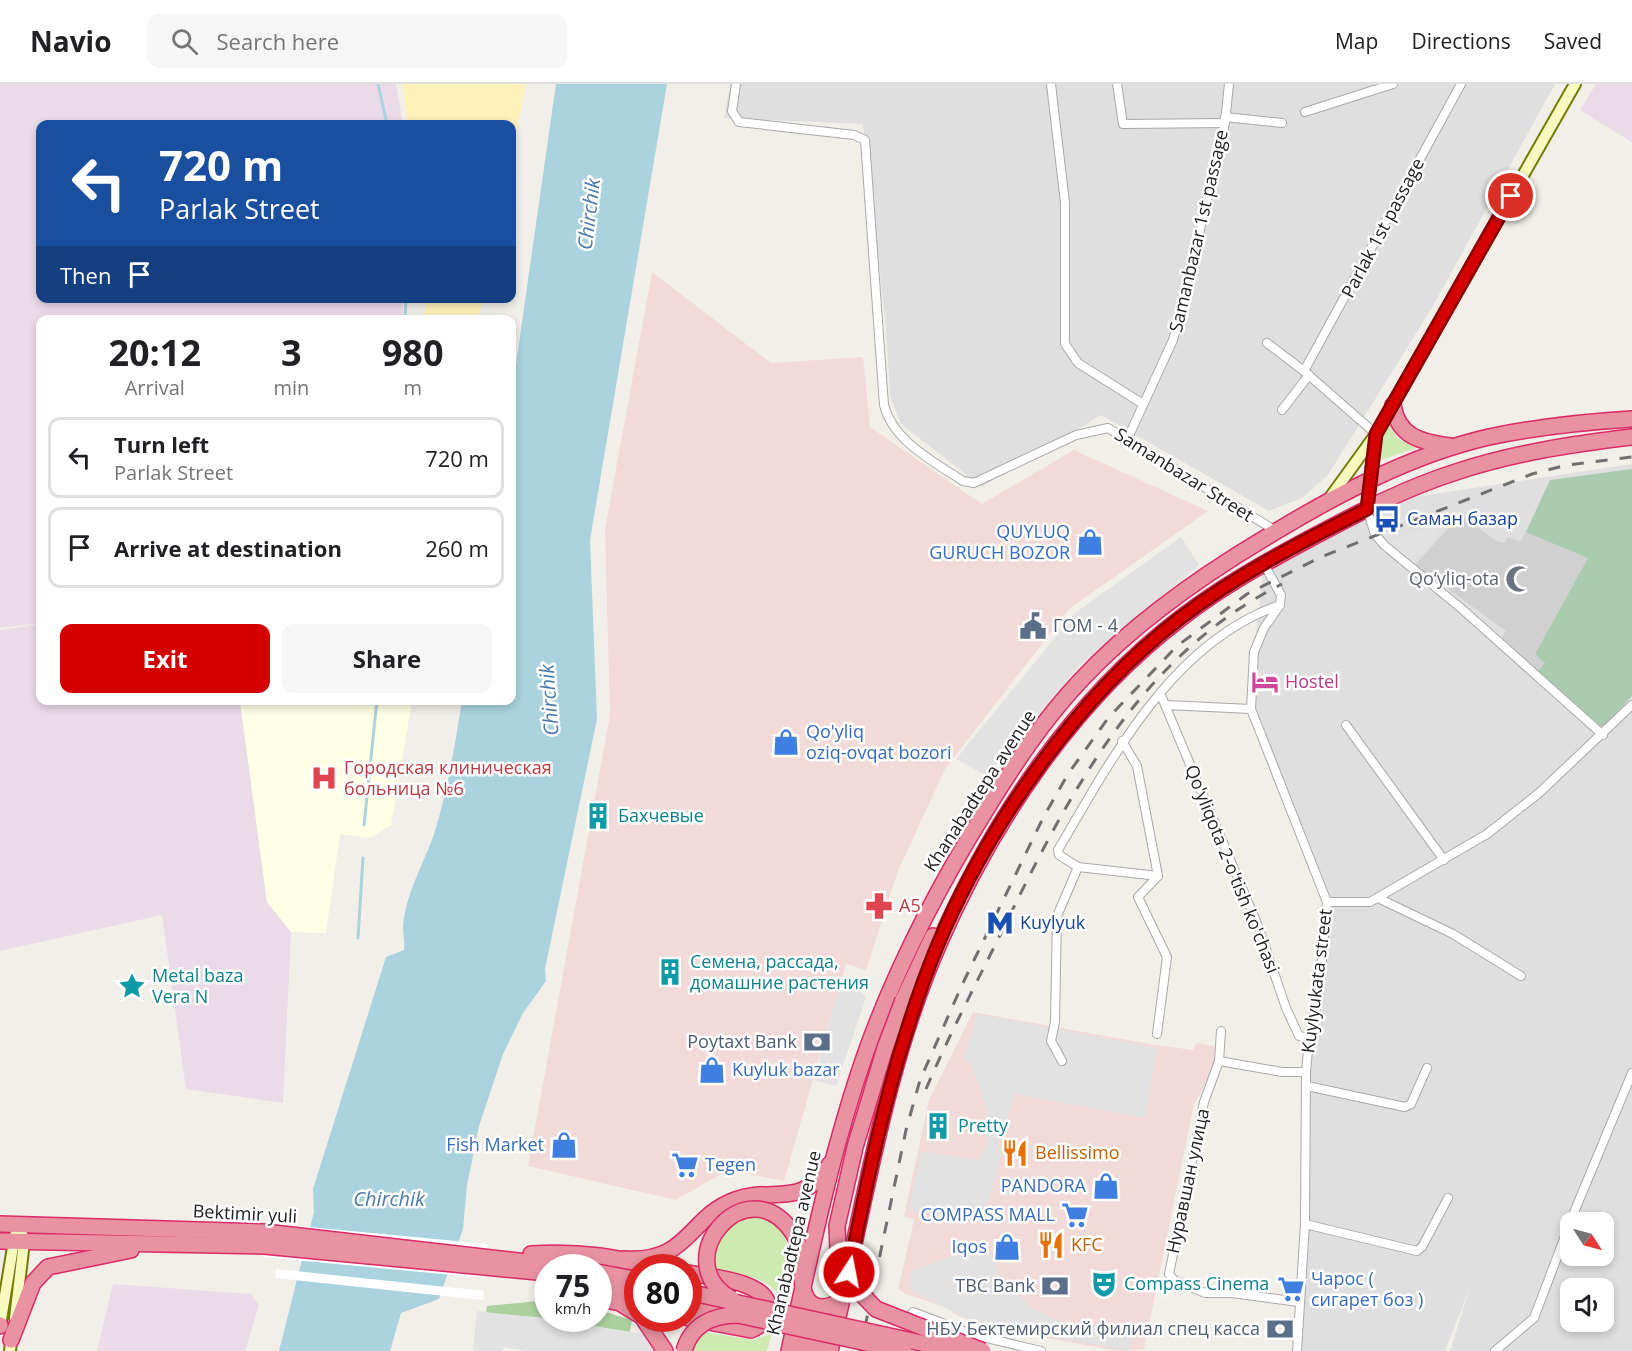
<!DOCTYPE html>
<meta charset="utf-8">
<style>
:root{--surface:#fff;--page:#f6f6f6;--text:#202124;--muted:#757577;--line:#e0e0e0;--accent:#d40000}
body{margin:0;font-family:"Open Sans",sans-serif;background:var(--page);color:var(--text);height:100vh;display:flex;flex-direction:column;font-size:22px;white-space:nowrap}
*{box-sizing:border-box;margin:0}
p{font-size:20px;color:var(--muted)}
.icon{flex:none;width:33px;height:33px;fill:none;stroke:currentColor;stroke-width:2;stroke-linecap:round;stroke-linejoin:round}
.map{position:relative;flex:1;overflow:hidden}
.details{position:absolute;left:36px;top:231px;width:480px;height:390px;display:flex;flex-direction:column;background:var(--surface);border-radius:12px;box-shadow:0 3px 9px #0003}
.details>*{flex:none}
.guide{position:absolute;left:36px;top:36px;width:480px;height:183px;border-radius:12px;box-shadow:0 3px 9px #0003;background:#1a4fa0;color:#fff;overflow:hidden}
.needle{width:39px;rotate:126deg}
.fabs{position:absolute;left:1560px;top:1128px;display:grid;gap:12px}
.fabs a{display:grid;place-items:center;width:54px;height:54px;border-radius:12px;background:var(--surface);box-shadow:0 3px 9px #0003;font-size:30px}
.speed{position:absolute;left:534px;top:1170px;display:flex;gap:12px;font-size:30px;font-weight:700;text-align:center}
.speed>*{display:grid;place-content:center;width:78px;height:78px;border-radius:50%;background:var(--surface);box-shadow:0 3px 9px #0003;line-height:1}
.speed small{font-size:15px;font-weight:400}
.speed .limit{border:9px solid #d22;background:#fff;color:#111}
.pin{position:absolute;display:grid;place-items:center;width:51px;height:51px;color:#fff;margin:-26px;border:3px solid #fff;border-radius:50%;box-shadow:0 2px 6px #0007}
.me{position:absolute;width:66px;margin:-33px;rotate:11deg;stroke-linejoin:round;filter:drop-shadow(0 0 4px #0008)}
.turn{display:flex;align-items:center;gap:21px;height:126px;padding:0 24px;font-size:27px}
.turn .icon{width:78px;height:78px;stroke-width:2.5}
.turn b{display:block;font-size:42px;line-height:51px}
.then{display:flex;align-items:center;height:57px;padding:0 24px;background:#0003;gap:12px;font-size:22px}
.eta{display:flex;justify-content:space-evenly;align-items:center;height:102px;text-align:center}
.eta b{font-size:36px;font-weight:700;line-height:42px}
.button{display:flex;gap:12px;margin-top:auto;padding:12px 24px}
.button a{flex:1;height:69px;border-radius:12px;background:var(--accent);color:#fff;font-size:24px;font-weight:700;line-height:69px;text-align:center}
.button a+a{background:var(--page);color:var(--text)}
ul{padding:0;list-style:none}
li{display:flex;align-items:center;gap:18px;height:81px;margin:0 12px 9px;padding:0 12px;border:3px solid var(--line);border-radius:12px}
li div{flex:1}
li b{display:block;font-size:22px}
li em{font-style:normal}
header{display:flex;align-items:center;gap:36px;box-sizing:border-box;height:84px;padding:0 30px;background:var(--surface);border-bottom:2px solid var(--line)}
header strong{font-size:28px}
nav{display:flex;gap:33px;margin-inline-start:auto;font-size:21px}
.search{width:420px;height:54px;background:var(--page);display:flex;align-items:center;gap:15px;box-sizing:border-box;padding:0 21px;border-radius:12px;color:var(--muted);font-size:22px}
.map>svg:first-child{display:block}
</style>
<header>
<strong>Navio</strong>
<div class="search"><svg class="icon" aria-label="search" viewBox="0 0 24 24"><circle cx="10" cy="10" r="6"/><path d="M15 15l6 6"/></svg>Search here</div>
<nav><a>Map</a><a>Directions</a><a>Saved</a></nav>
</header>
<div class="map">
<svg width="1632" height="1267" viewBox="0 0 1632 1267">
<rect width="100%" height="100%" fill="#f2efe9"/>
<g fill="#e0dfdf" fill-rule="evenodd">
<path d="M730,0H1555L1433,222L1328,391L1302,414L1269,427L1101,331L982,403L901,340L890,312L886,243L863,40L724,34Z"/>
<path d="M1632,380V1267H1450L1470,1203L1445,1267H1300L1307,1002L1327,818L1251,625L1254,568L1264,480L1381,418ZM1570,1138H1604V1172H1570ZM1570,1204H1604V1238H1570Z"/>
</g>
<g fill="#f2dad9">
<path d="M652,188L771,279L863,273L870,343L982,420L1074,366L1208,427L1069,525L945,685L898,787L866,886L846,880L784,1097L728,1086L676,1116L528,1082L610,631L605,445Z"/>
<path d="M973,928L1155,961L1193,966L1196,959L1219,963L1217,981L1194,1020L1144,1265L1119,1267L1001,1246L976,1239L952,1229L953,1226L906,1210L898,1205L914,1136L904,1132L929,1016Z"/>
</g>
<g fill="#ebdbe8">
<path d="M0,0H396L403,40H40V214H403V225L402,236H40V539L0,544Z"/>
<path d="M1596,0H1632V58L1580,26Z"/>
<path d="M40,540V616L240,617L267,818L291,848L283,1019L186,1005L162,831L0,867V546Z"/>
<path d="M113,1200L251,1210L259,1221L245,1267H97Z"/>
</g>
<path fill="#ffffe5" d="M240,617H412L391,741L370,754L340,750L326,849L291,848L267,818Z"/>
<path fill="#d0d0d0" d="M1460,431L1497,457L1504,459L1508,453L1520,458L1526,447L1588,474L1535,570L1545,579L1538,587L1501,554L1506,547L1415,481Z"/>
<g fill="#cdebb0">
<path d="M1390,340L1397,354L1416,364L1381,376L1375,366Z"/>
<path d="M758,1133C801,1142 787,1183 779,1212C766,1191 739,1191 716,1186C710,1158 729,1133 758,1133Z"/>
<path d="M704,1248L753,1256L772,1249L767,1267H692Z"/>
</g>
<g fill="#add19e">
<path d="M547,1216V1234L486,1229L487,1222Z"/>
<path d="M599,1226L632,1236L630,1248L549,1235L598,1234Z"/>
</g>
<g fill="#fff1ba">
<path d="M402,0H526L512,70V40H408Z"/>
<path d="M426,215V214L483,215L478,235H424Z"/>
</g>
<path fill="#aacbaf" d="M1632,385V612L1603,644L1538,587L1545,579L1535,570L1588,474L1526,448L1550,396Z"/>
<g fill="#e2e2e2">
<path d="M1452,433L1414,477L1388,458L1442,437Z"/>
<path d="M1181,453L1199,481L1078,583L987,692L956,675L1075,529Z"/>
<path d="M840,900L856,904L866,913L836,1002L814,996Z"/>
<path d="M977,930L1157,964L1145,1034L1014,1010L998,1066L1000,1073L989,1118L985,1122L983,1139L908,1126L922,1067L979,1076L987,1062V1028L971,979L964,975Z"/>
<path d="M986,1160L1002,1194L1030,1223L1064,1239L1133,1251L1130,1267L976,1239L910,1206L911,1187Z"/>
<path d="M477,1227L549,1235L643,1250L654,1267H527L504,1263L503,1267H473Z"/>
</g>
<path fill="#aad3df" d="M556,0H667L590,456L597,635L545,885L546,897L523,929L503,970L479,1042L467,1101L463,1145L439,1215L401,1229L390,1267H279L314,1128L313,1105L386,873L404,866C405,857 403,851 403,843C405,810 425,778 435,747C448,704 455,660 462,617L512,616V308Z"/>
<g fill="#fff">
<path d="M266,1139L488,1160L484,1194L263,1173Z"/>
<path d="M276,1185L484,1207L483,1216L275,1194Z"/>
</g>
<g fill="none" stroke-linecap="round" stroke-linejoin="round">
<g stroke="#aad3df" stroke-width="3">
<path d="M378,0L387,40"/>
<path d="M405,236L406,214"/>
<path d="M364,741L377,616"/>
<path d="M358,854L363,774"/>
</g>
<defs>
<g id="street">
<path d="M736,0L732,27L739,38L854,51L865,56L884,321C893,357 933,377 963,397L974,399L1076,351L1108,344L1276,447"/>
<path d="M1051,0L1065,119V260L1078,279L1143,320"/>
<path d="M1117,0L1123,40L1225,39"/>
<path d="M1305,28L1393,0"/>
<path d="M1225,33L1282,39"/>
<path d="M1267,259L1304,287L1376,350"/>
<path d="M1304,287L1461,0"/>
<path d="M1282,326L1309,291"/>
<path d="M1127,356L1173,256L1180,231L1225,39L1229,0"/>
<path d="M1367,425L1375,450L1384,461L1462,525L1603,651"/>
<path d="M1264,480L1281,511L1280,521L1264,544L1254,568L1251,625L1327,818L1319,911L1309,954L1306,988L1305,1140L1297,1267"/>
<path d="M1160,609L1258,842L1286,924L1299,952L1309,954"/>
<path d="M1166,621L1251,625"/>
<path d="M1346,641L1444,776"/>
<path d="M1122,657L1137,682L1158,792L1138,813L1167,873L1157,950"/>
<path d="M1158,792L1078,783L1059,771L1058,766C1112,674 1173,557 1280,521"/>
<path d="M1378,814L1453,850L1521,892"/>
<path d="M1327,818H1370L1487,750L1539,709L1632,621"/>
<path d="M1221,947L1219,977L1204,1018L1169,1190L1174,1196L1205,1209H1232L1299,1218"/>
<path d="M1062,977L1051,957L1055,938L1057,832L1078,783"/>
<path d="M1219,977L1282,988H1306"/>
<path d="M1307,1002L1405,1023L1411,1020L1427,984"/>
<path d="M1305,1140L1417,1167L1422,1163L1448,1114"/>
<path d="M907,1257L913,1228L974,1251L1041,1267"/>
<path d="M1495,1267L1534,1234L1575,1126L1632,989"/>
</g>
<g id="secondary">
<path d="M1329,415L1376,350L1575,0"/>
<path d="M1367,425L1375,354"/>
<path d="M15,1234L24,1158L19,1139"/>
<path d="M0,1242L15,1151"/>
<path d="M10,1267L12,1249"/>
</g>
<g id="highway">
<path d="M1393,321C1398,353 1421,358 1450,362"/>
<path d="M903,916L933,852"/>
<path d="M0,1140L265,1148L579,1184"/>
<path d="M793,1149C808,1174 798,1185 804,1208C810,1229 834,1226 844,1211"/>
<path d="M0,1157L264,1162L548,1189"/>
<path d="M531,1170C583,1167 612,1173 662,1184"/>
<path d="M624,1175C690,1179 687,1134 735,1116C773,1102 801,1126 830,1080"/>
<path d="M598,1188L638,1196"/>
<path d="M688,1189C709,1193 770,1197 768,1225C767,1235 761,1242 751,1246L688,1234"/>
<path d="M598,1199L638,1208"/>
<path d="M598,1214L620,1219L638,1230"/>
<path d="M688,1219L735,1230"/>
<path d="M643,1234L665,1267"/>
<path d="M0,1241V1242"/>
<path d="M11,1256L33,1199L48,1183L131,1166"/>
<path d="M789,1267C811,1167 832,1065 866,968C896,884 937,805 984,729C1013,682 1043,636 1081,596C1134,539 1198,494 1265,454C1334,412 1410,371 1489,353C1536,343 1584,338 1632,335"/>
<path d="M791,1267C801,1257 813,1257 823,1267"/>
<path d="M830,1267C863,1133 882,990 938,862C991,739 1073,616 1181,534C1221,503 1266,478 1311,454C1358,429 1405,404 1456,388C1513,369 1573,360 1632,353"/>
</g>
</defs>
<use href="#street" stroke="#a9a9a9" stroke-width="10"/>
<use href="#secondary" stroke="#707d05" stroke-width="14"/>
<use href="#highway" stroke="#dc2a67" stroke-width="18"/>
<use href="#street" stroke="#fff" stroke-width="8"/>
<use href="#secondary" stroke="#f7fabf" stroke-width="10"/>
<use href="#highway" stroke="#e892a2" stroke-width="15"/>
<g stroke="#707070" stroke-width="3" stroke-dasharray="12 12" stroke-linecap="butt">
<path d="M926,1005C950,949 978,896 1005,841C1071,706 1141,571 1282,500"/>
<path d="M860,1267L906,1046L920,996L962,901L1043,734L1068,690L1109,633L1177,562L1247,510L1321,473L1532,390L1567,381L1632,373"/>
</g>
<defs>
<g id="highway-bridge">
<path d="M903,916L885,964L855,1063L837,1142L838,1165L852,1200L876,1225L983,1267"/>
<path d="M688,1208L958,1267"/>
<path d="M732,1215C665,1178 747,1080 793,1149"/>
<path d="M684,1267C691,1241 713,1231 738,1231L904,1267"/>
</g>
</defs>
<use href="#highway-bridge" stroke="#dc2a67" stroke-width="18" stroke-linecap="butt"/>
<use href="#highway-bridge" stroke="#e892a2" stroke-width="15"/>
</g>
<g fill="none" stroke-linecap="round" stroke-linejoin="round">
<defs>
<path id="route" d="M849,1188C870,1080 894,968 936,865C985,746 1076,614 1179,535C1236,491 1303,457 1367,425L1376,350L1511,112"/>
</defs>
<use href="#route" stroke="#8a0000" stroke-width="15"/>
<use href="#route" stroke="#d40000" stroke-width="10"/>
</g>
<defs>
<symbol id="bus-bare" viewBox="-9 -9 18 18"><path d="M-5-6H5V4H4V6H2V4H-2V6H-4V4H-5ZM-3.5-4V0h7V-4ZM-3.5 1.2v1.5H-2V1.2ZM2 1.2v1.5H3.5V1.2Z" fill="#1a4fb4" stroke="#fff" stroke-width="2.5" paint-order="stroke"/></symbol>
<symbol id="shop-bare" viewBox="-9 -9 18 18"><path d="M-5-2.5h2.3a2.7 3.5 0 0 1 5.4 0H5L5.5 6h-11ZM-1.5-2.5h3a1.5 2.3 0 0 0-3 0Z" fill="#3f7fe0" stroke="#fff" stroke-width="2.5" paint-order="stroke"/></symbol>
<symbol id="mosque-bare" viewBox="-9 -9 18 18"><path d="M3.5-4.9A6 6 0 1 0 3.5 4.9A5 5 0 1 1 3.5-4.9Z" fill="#6b7280" stroke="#fff" stroke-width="2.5" paint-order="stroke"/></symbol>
<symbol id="civic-bare" viewBox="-9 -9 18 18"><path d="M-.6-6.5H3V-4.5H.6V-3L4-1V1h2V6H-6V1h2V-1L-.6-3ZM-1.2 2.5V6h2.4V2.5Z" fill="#5c6f8a" stroke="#fff" stroke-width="2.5" paint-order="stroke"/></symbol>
<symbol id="hotel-bare" viewBox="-9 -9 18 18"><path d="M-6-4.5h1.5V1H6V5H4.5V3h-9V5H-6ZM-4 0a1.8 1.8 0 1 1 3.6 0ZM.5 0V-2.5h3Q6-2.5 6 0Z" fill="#d1479c" stroke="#fff" stroke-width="2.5" paint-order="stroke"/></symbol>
<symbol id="hospital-bare" viewBox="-9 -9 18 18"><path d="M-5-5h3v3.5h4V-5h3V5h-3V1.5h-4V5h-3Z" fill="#e0444e" stroke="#fff" stroke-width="2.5" paint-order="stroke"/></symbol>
<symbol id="building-bare" viewBox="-9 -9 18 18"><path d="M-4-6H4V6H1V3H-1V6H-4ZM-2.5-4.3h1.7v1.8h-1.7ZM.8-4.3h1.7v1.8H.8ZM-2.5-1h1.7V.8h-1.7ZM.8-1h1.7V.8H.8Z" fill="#0f9aa8" stroke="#fff" stroke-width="2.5" paint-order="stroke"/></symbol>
<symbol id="pharmacy-bare" viewBox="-9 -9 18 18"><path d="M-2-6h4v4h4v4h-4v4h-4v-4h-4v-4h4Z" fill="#e0444e" stroke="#fff" stroke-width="2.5" paint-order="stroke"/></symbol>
<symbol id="metro-bare" viewBox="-9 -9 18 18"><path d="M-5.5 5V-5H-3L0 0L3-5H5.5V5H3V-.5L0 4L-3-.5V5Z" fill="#1a4fb4" stroke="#fff" stroke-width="2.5" paint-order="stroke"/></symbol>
<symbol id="sight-bare" viewBox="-9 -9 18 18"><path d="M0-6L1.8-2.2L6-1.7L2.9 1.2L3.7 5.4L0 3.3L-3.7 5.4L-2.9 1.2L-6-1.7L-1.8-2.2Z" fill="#0f9aa8" stroke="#fff" stroke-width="2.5" paint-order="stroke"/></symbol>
<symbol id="bank-bare" viewBox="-9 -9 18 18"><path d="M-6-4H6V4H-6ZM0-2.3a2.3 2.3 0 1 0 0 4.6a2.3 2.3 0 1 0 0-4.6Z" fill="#5c6f8a" stroke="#fff" stroke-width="2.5" paint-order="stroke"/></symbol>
<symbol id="restaurant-bare" viewBox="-9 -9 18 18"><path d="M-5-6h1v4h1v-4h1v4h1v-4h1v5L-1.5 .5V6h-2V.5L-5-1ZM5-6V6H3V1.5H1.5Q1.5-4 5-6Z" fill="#e8710a" stroke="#fff" stroke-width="2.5" paint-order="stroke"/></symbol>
<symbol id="supermarket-bare" viewBox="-9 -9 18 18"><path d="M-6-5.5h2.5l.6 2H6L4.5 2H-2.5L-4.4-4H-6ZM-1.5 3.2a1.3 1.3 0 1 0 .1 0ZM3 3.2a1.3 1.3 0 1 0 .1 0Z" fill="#3f7fe0" stroke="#fff" stroke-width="2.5" paint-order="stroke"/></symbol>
<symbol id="theatre-bare" viewBox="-9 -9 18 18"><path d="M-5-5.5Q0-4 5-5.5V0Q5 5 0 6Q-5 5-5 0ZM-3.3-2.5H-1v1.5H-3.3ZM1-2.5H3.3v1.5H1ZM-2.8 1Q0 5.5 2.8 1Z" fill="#0f9aa8" stroke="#fff" stroke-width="2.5" paint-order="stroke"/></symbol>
</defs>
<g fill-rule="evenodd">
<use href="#bus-bare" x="1368" y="416" width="38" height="38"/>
<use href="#shop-bare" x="1071" y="439" width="38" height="38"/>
<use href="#mosque-bare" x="1500" y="476" width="38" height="38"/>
<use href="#civic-bare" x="1014" y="523" width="38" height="38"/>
<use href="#hotel-bare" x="1246" y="579" width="38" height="38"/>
<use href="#shop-bare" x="767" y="639" width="38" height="38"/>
<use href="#hospital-bare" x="305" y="675" width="38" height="38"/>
<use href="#building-bare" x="579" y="713" width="38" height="38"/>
<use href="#pharmacy-bare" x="860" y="803" width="38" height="38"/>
<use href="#metro-bare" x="981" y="820" width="38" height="38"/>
<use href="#building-bare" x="651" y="869" width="38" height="38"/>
<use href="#sight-bare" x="113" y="883" width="38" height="38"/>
<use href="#bank-bare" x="798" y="939" width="38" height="38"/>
<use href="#shop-bare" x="693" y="967" width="38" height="38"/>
<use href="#building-bare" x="919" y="1023" width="38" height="38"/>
<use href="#shop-bare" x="545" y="1042" width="38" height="38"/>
<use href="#restaurant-bare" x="996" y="1050" width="38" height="38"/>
<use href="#supermarket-bare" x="666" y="1062" width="38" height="38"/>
<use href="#shop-bare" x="1087" y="1083" width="38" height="38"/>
<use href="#supermarket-bare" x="1056" y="1112" width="38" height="38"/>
<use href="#restaurant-bare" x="1032" y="1142" width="38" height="38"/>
<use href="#shop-bare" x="988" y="1144" width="38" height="38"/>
<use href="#theatre-bare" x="1085" y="1181" width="38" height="38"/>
<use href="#bank-bare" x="1036" y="1183" width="38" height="38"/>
<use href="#supermarket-bare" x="1272" y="1186" width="38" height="38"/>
<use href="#bank-bare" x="1261" y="1226" width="38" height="38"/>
</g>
<g text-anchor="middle" stroke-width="5" stroke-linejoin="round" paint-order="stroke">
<g font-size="18" fill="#222" stroke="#fff">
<text transform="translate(1383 144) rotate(-62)" y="6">Parlak 1st passage</text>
<text transform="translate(1199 147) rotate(-77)" y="6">Samanbazar 1st passage</text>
<text transform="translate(1184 391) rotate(32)" y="6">Samanbazar Street</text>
<text transform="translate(980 707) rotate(-57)" y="6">Khanabadtepa avenue</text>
<text transform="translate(1232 785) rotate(68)" y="6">Qo'yliqota 2-o'tish ko'chasi</text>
<text transform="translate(1317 897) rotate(-83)" y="6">Kuylyukata street</text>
<text transform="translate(1188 1097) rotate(-78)" y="6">Нуравшан улица</text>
<text transform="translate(245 1130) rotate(3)" y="6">Bektimir yuli</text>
<text transform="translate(794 1159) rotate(-77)" y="6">Khanabadtepa avenue</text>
</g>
<g font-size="18" fill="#164399" stroke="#fff" text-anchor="start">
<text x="1407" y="441">Саман базар</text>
<text x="1020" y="845">Kuylyuk</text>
</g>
<g font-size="18" fill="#366cbe" stroke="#fff" text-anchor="end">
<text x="1070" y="454">QUYLUQ<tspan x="1070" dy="21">GURUCH BOZOR</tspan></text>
<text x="806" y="654" text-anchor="start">Qo'yliq<tspan x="806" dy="21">oziq-ovqat bozori</tspan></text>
<text x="732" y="992" text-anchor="start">Kuyluk bazar</text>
<text x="544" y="1067">Fish Market</text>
<text x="705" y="1087" text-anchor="start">Tegen</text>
<text x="1086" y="1108">PANDORA</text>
<text x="1055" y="1137">COMPASS MALL</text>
<text x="987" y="1169">Iqos</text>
<text x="1311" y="1201" text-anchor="start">Чарос (<tspan x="1311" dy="21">сигарет боз )</tspan></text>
</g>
<g font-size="18" fill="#5b616d" stroke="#fff" text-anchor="end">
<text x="1499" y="501">Qo‘yliq-ota</text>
</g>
<g font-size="18" fill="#4e5e75" stroke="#fff" text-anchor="end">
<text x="1053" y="548" text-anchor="start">ГОМ - 4</text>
<text x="797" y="964">Poytaxt Bank</text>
<text x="1035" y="1208">TBC Bank</text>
<text x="1260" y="1251">НБУ Бектемирский филиал спец касса</text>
</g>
<g font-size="18" fill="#b23c85" stroke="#fff" text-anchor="start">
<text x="1285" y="604">Hostel</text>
</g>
<g font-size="18" fill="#be3a42" stroke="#fff" text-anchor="start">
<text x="344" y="690">Городская клиническая<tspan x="344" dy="21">больница №6</tspan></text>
<text x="899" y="828">A5</text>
</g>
<g font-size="18" fill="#0d838f" stroke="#fff" text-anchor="start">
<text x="618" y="738">Бахчевые</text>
<text x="690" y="884">Семена, рассада,<tspan x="690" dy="21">домашние растения</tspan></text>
<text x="152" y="898">Metal baza<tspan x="152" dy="21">Vera N</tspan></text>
<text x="958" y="1048">Pretty</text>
<text x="1124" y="1206">Compass Cinema</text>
</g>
<g font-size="18" fill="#c56008" stroke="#fff" text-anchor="start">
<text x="1035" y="1075">Bellissimo</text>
<text x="1071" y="1167">KFC</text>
</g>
<g font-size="20" font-style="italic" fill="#4a7aab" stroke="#fff">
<text transform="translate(589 130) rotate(-83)" y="7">Chirchik</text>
<text transform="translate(549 616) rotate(-94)" y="7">Chirchik</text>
<text x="389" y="1122">Chirchik</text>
</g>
</g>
</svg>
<div class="fabs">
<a><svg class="needle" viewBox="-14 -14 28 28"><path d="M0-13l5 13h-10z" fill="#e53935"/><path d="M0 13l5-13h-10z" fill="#757577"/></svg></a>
<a><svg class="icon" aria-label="sound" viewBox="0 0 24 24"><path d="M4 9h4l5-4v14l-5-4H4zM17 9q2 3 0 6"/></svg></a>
</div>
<div class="speed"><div>75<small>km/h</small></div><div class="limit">80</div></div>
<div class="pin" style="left:1511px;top:112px;background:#d93025"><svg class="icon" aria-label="arrive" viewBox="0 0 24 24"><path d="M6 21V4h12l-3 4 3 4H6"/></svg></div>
<svg class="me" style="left:849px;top:1188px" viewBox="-20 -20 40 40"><circle r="17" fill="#d40000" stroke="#fff" stroke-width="3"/><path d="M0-11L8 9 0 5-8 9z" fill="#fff"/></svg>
<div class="guide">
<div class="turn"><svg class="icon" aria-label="left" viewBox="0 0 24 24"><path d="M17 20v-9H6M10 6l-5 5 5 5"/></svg><div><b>720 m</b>Parlak Street</div></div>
<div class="then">Then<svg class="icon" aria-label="arrive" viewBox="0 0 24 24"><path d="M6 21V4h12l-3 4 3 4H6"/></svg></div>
</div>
<section class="details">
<div class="eta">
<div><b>20:12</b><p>Arrival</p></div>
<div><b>3</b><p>min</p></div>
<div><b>980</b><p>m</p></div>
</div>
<ul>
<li><svg class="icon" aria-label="left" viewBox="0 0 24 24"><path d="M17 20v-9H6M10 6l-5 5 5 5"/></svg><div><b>Turn left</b><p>Parlak Street</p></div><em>720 m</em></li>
<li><svg class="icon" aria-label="arrive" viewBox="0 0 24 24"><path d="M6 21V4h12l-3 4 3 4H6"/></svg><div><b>Arrive at destination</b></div><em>260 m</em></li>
</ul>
<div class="button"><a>Exit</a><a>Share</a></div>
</section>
</div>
